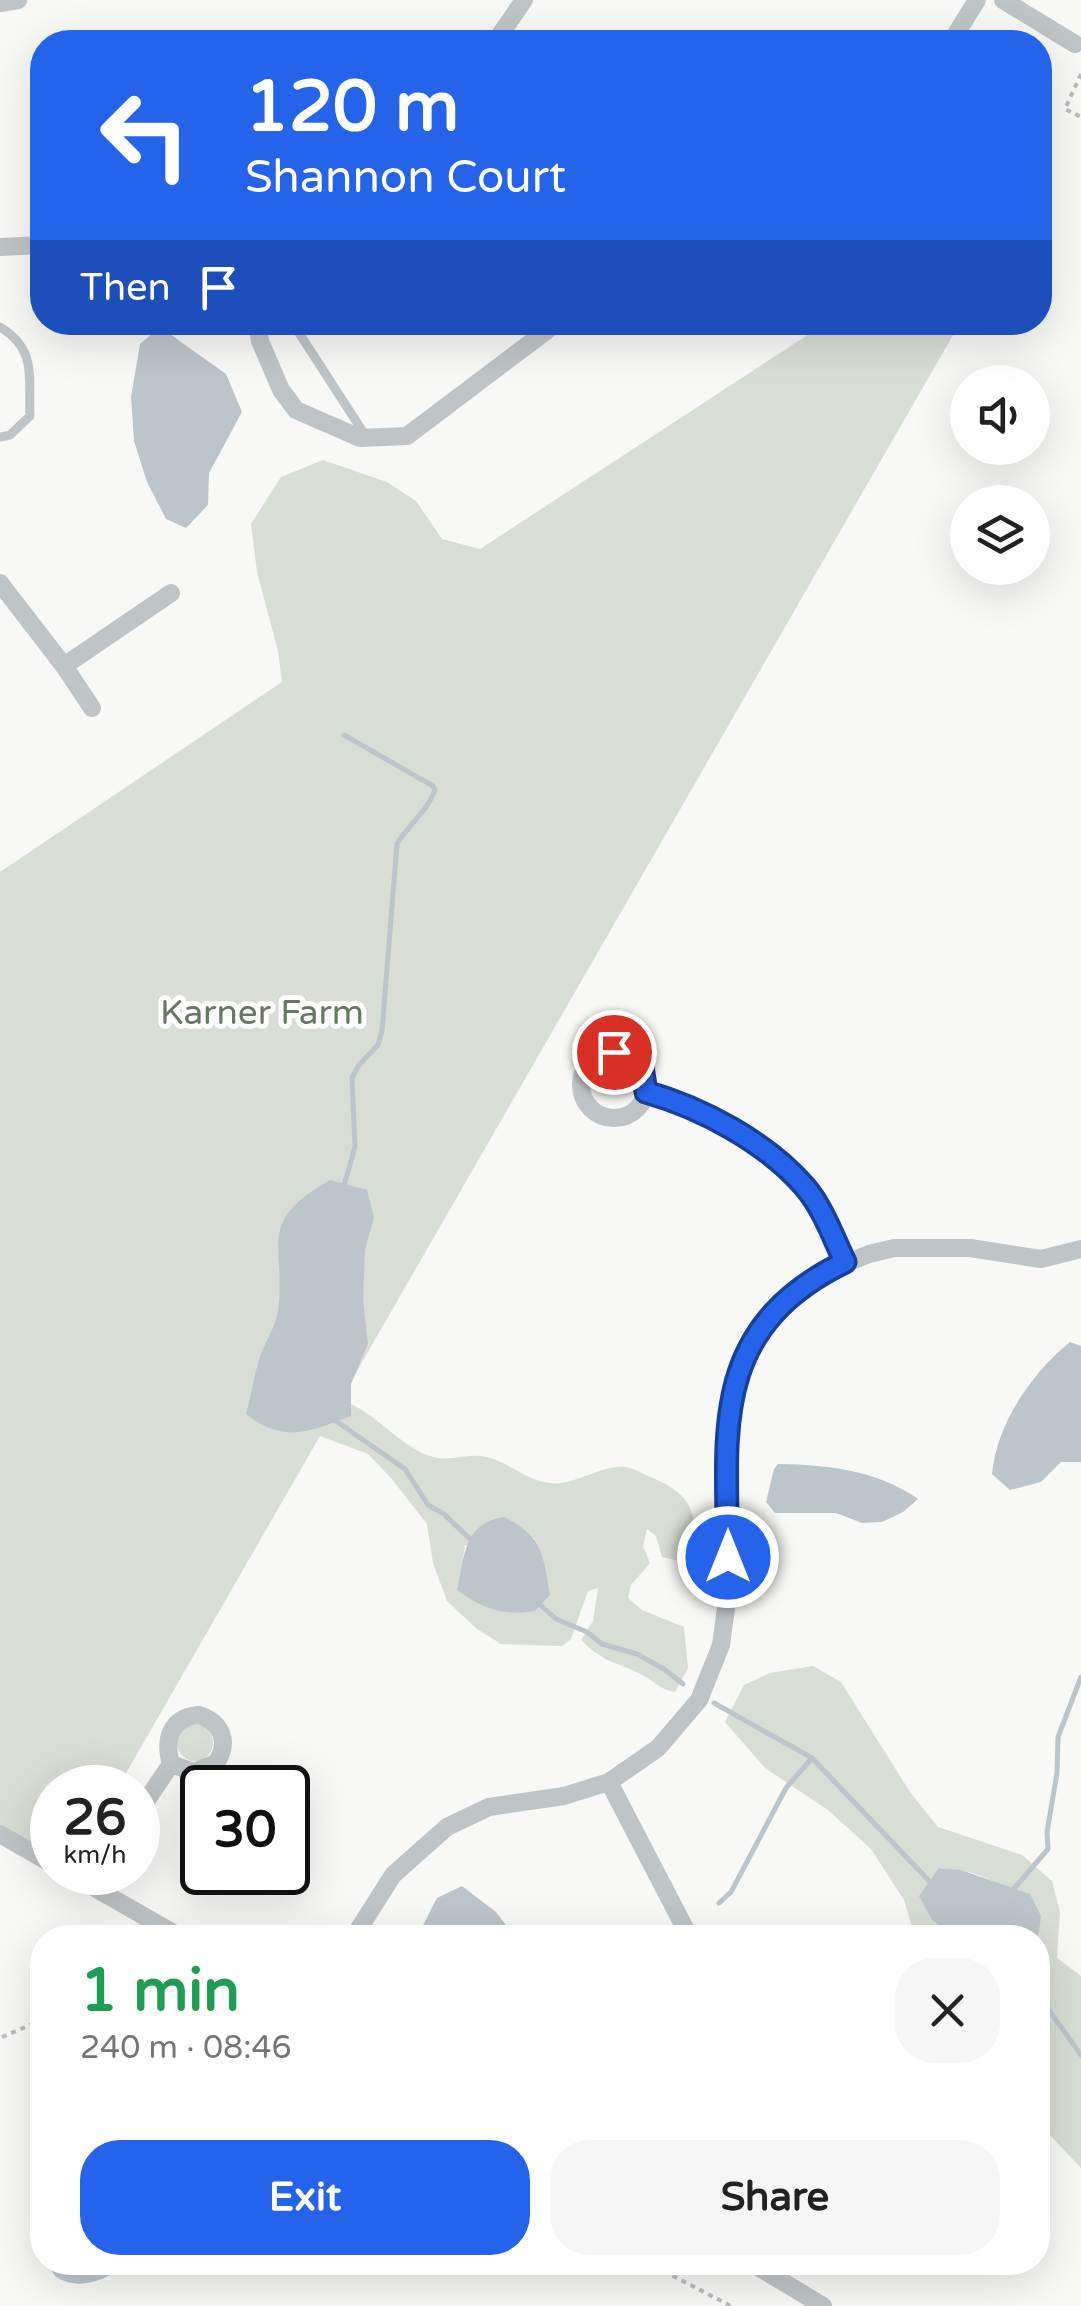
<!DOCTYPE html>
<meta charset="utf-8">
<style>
:root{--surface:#fff;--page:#f6f6f6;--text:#222;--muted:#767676;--accent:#2563eb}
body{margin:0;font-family:"Varela Round",sans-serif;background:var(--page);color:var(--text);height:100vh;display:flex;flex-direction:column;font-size:38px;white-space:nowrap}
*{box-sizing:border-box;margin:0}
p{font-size:32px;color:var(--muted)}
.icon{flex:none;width:55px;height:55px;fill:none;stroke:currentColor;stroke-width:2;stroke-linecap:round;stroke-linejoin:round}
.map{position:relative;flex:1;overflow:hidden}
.details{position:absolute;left:30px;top:1925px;width:1020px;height:350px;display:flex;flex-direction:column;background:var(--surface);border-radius:40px;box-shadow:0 10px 40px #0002}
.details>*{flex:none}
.banner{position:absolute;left:30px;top:30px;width:1022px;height:305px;border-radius:40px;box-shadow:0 10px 40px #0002;background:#2563eb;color:#fff;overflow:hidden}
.fabs{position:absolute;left:950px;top:365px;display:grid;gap:20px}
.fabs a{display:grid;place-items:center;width:100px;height:100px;border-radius:50%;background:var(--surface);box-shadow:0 10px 40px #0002;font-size:50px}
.speed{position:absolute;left:30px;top:1765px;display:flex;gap:20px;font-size:50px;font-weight:700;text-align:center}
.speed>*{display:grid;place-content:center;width:130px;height:130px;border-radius:50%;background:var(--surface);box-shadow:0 10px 40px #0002;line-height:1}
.speed small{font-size:25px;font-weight:400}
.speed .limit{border:5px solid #111;border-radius:15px;background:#fff;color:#111}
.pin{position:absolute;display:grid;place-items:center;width:85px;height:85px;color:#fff;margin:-42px;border:5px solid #fff;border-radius:50%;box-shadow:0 2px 10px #0007}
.me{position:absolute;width:110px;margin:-55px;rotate:0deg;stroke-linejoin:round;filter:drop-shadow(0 0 8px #0008)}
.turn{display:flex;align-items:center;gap:35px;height:210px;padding:0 50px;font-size:45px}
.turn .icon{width:130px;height:130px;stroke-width:2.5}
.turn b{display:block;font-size:70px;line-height:85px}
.then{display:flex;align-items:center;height:95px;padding:0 50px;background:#0003;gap:20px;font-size:38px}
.round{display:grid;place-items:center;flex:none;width:105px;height:105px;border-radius:40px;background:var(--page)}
.headline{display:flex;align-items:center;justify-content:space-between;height:170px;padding:0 50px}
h1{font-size:60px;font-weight:700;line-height:75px;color:#1e9e55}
.action{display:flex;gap:20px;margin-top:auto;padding:20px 50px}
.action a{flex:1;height:115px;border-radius:40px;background:var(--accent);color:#fff;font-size:40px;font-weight:700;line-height:115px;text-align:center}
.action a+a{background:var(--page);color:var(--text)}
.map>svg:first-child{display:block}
</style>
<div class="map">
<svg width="1081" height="2306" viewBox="0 0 1081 2306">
<rect width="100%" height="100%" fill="#f8f8f6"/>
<g fill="#d8ddd5" fill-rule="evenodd">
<path d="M826,323H960L327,1423L350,1416L351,1404C378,1417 401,1445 427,1455C448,1463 462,1454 480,1456C505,1458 525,1481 551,1483C575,1486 601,1465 625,1467C634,1468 645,1475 653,1478C696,1496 705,1524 679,1561L662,1557L656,1536L647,1529L643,1546L650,1563L631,1585L628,1598L642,1610L684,1627L688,1668L675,1692C662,1690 657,1684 646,1677C618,1661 607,1666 581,1640L593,1621L598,1588L588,1591L571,1639L562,1646L501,1644L477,1629L447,1601L433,1563L427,1524L391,1478L368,1454L320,1436L118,1787L52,1788V1867L0,1836V872L282,682L278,651L257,572L251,524L281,477L323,460L387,482L416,501L442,539L480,549ZM536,1538L458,1590L465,1545Z"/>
<path d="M813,1666L841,1682L910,1792L938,1827L1022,1855L1052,1881L1060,1912L1057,1958L1081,1976V2168L1047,2132L1038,2100V1939L1040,1916C1005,1886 987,1871 939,1868L932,1920L944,1929V1937H915L904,1900L871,1849L828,1810L765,1768L725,1722L744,1685L770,1673Z"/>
<circle cx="195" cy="1743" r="18"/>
</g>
<g fill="#bcc5ca">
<path d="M160,327L226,374L242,412L209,473L208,505L186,528L166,519L147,482L134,441L131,397L140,344Z"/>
<path d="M330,1180L367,1190L374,1217L365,1250L363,1300L368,1344L351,1384V1416C308,1432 285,1444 246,1414C252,1394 254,1373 261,1354C266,1340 276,1326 278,1311C287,1244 254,1223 330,1180Z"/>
<path d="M1070,1342L1081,1346V1462H1061L1041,1482L1010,1490L992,1474C997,1423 1031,1374 1070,1342Z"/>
<path d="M778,1464C828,1465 877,1470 918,1499L903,1512L882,1522L862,1523L836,1513H775L766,1502L774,1469Z"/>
<path d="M504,1517C543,1536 543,1555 550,1595L535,1611C503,1616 483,1609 457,1590C465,1557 462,1524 504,1517Z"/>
<path d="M939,1868L961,1870L1030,1894L1041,1916L1038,1939L944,1937V1929L932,1920L919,1896Z"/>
<path d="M462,1886L496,1912L515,1937H417L437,1898Z"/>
<path d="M46,2263H139C110,2272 87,2295 56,2277Z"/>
</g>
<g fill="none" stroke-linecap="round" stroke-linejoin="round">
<g stroke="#bcc5ca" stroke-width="5">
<path d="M343,1189L355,1147L352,1078L359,1065L378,1045L382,1031L397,844C408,825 427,812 435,790L433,786L344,735"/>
<path d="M333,1419L405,1469L428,1505L444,1514L473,1542"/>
<path d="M536,1601L556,1619L587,1632L602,1644L637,1654L664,1669L683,1684"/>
<path d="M714,1703L812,1758L933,1885"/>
<path d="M1012,1891L1048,1849L1047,1832L1057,1773L1058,1737L1081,1677"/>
<path d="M719,1903L731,1892L786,1788L812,1758"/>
<path d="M1038,1995L1081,2055"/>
</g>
<g stroke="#babdbf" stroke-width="4" stroke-dasharray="5 5" stroke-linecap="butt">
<path d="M1081,74L1065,109L1081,117"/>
<path d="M2,2037L42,2020"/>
<path d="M646,2262L731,2306"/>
</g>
<g stroke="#bfc4c7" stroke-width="9">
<path d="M292,322L365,435"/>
<path d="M0,327C38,350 28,378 30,416L10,435L0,437"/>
</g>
<g stroke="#bfc4c7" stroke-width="18">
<path d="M1003,0L1075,44"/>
<path d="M0,3L18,0"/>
<path d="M495,42L524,0"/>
<path d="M951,42L977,0"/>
<path d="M0,247L42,245"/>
<path d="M257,322L260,341L281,390L296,410L360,438L407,436L558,322"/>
<path d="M0,583L64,666L171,593"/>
<path d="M64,666L92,708"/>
<circle cx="614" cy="1085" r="33"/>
<path d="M646,1091C700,1107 768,1144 805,1187C823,1208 833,1237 845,1262"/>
<path d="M198,1715C222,1722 230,1742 216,1763L194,1772L171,1764C164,1740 170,1718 198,1715Z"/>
<path d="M609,1782L690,1938"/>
<path d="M138,1813L171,1764"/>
<path d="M0,1834L52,1864"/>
<path d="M67,1872L182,1938"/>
<path d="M353,1938L393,1875L447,1827L489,1807L564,1796L609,1782L658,1748L699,1700L721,1645L726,1608L727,1446L734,1380L744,1356L785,1302L830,1270L869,1254L894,1248H970L1041,1259L1081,1249"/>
<path d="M750,2262L823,2306"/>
</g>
</g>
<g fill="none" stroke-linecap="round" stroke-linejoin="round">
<defs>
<path id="route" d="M614,1052L626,1054L642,1067L646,1092C702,1108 766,1142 805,1187C823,1208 833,1237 845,1262C710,1328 726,1429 728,1557"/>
</defs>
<use href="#route" stroke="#184099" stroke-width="25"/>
<use href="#route" stroke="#2563eb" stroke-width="18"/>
</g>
<g text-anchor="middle" stroke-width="10" stroke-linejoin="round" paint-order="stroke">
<g font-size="35" fill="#667864" stroke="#fff">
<text x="262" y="1024">Karner Farm</text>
</g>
</g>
</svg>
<div class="fabs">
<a><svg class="icon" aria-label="sound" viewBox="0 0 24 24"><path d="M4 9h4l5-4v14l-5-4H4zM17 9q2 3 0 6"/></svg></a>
<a><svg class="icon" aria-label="layers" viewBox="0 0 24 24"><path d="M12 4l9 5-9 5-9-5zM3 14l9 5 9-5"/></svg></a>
</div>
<div class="speed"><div>26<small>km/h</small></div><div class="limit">30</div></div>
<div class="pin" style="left:614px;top:1052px;background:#d93025"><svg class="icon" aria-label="arrive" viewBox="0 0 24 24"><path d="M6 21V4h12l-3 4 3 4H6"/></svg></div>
<svg class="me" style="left:728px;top:1557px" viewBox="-20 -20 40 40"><circle r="17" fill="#2563eb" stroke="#fff" stroke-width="3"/><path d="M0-11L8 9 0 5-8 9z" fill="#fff"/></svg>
<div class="banner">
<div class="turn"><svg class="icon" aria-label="left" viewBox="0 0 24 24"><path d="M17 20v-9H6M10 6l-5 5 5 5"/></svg><div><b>120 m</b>Shannon Court</div></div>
<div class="then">Then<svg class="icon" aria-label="arrive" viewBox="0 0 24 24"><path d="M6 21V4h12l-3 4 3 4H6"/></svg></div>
</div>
<section class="details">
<div class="headline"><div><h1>1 min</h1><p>240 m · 08:46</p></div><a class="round"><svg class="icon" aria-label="close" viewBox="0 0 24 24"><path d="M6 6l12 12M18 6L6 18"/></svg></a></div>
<div class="action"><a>Exit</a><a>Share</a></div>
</section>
</div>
